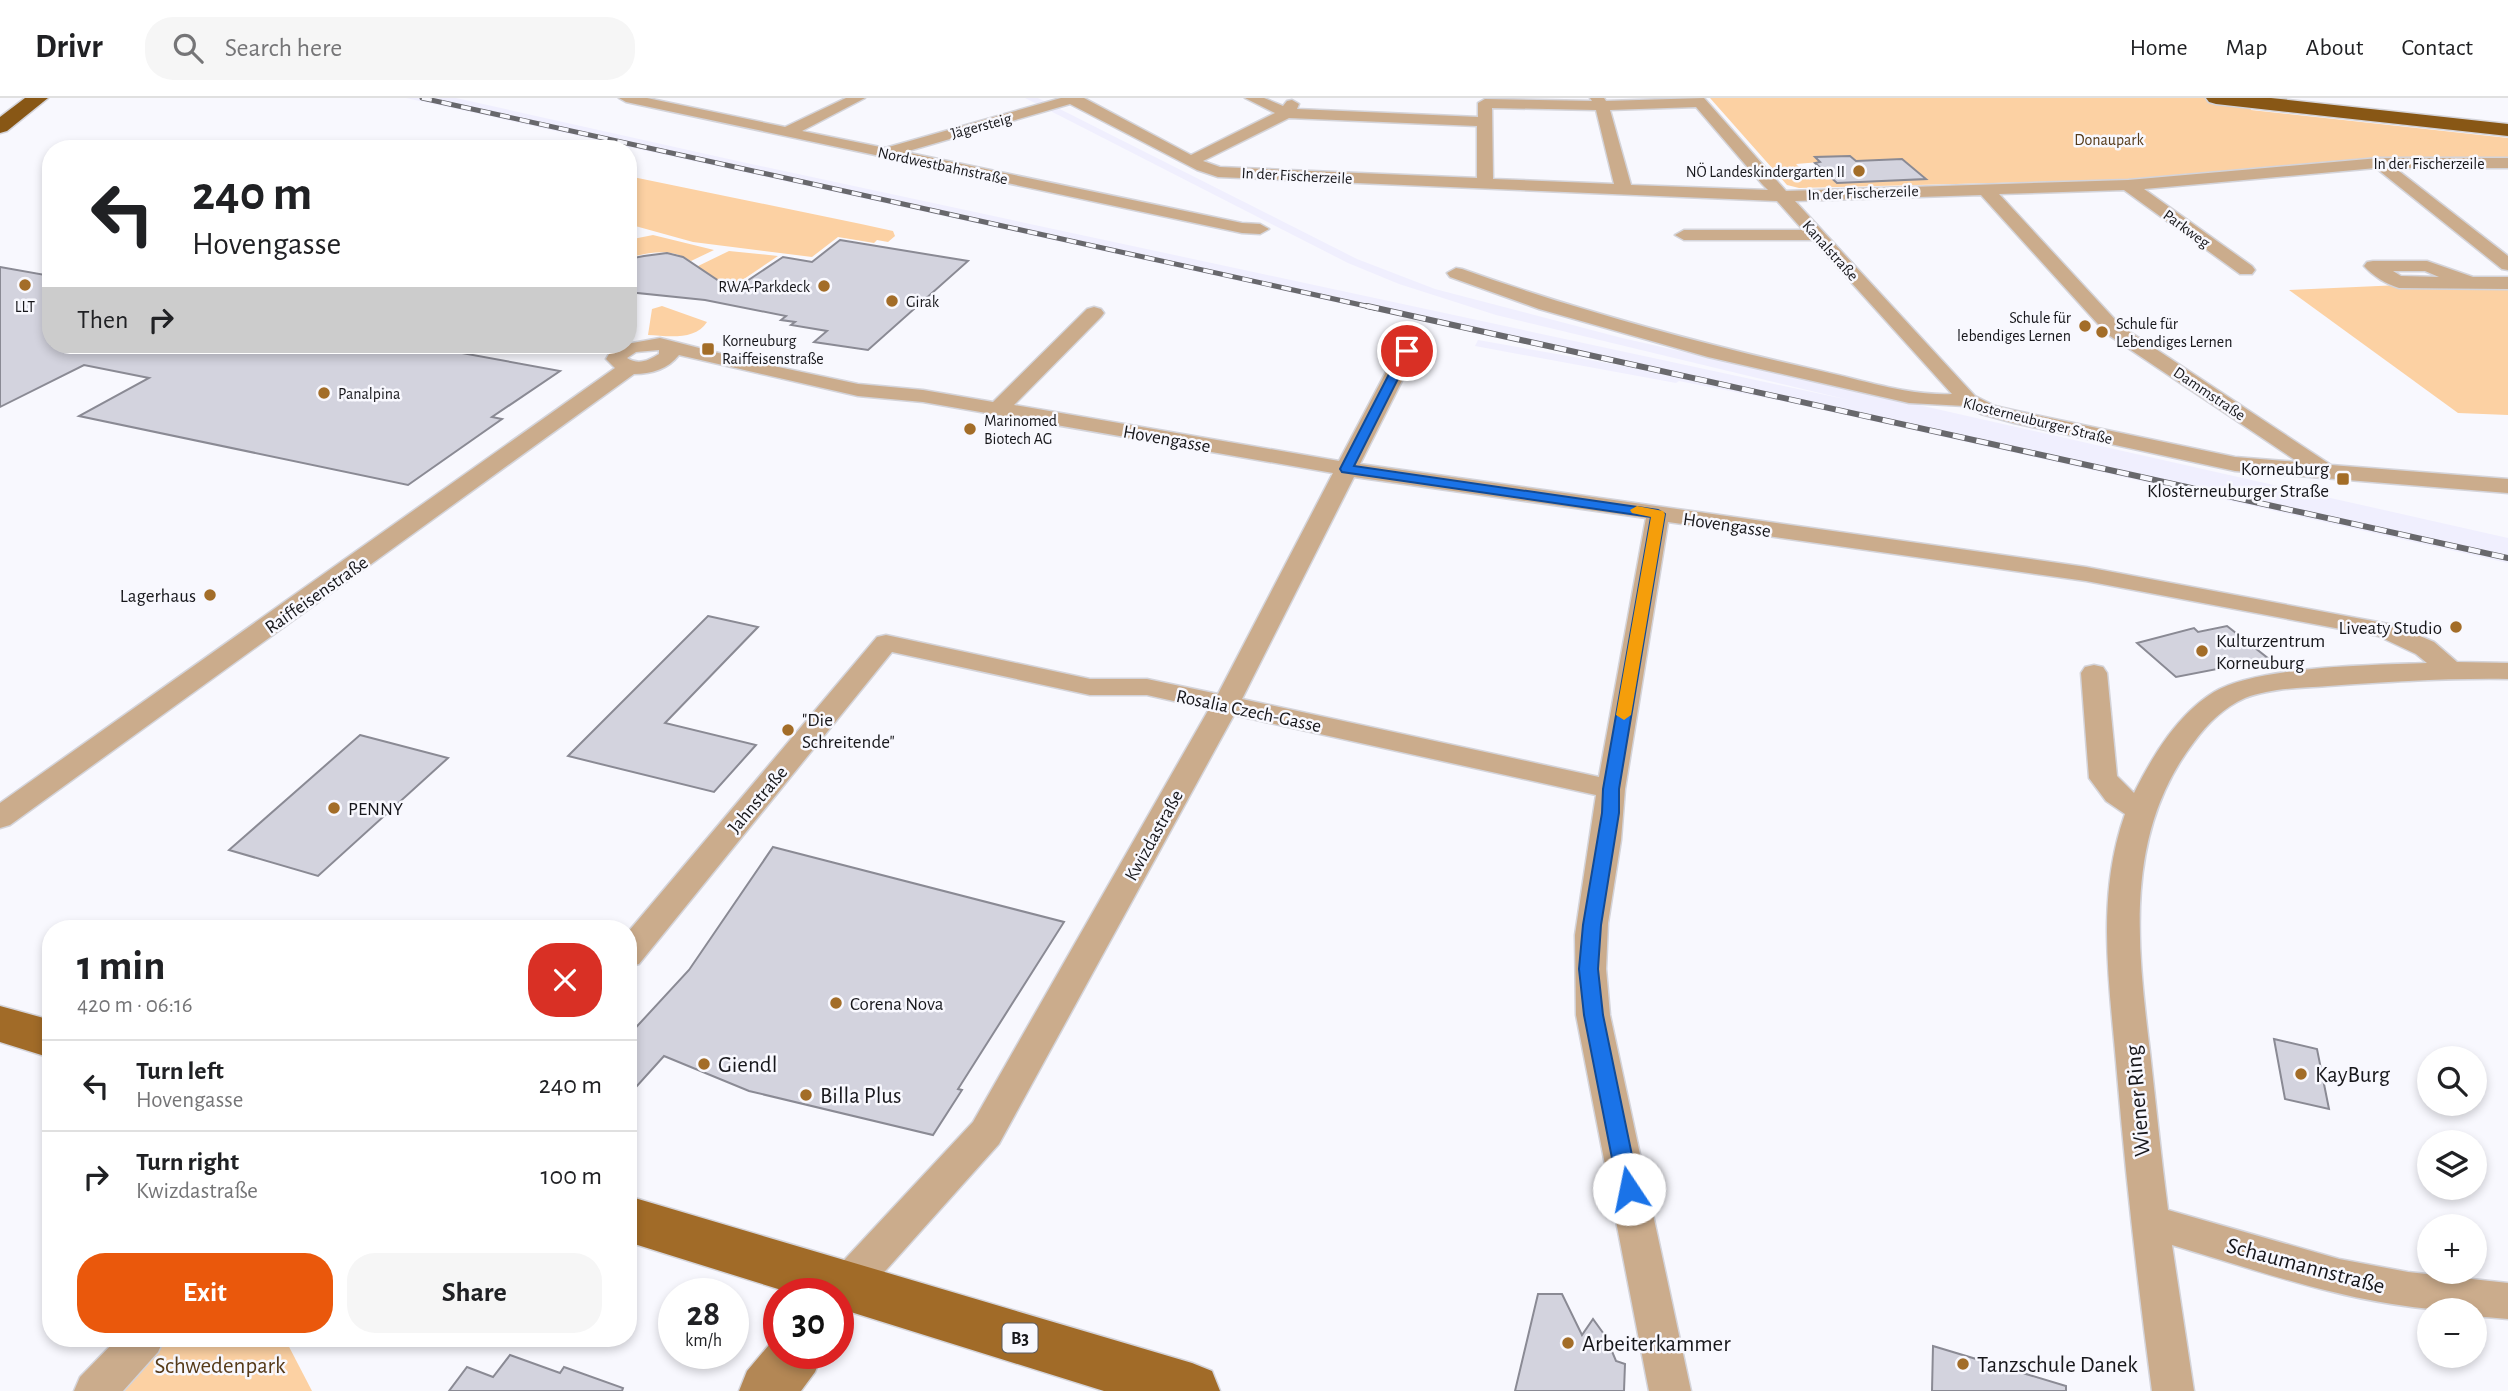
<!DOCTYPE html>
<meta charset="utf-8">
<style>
:root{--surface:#fff;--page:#f6f6f6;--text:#202124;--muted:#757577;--line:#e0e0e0;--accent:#ea580c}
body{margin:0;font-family:"Alegreya Sans",sans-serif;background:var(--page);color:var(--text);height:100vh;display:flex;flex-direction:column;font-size:26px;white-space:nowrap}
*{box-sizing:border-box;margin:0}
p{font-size:23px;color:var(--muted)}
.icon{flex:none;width:38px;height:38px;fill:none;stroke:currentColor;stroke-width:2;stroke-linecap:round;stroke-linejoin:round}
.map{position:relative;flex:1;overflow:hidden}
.details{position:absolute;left:42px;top:822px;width:595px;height:427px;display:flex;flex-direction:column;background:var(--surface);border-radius:28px;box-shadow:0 4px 10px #0003}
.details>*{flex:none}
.banner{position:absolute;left:42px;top:42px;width:595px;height:214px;border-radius:28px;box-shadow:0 4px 10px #0003;background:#fff;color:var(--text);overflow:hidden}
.tools{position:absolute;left:2417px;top:948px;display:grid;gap:14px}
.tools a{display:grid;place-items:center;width:70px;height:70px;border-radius:50%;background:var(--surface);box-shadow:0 4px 10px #0003;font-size:35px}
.speed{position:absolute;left:658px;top:1180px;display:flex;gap:14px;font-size:35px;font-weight:700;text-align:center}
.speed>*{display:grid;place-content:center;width:91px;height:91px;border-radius:50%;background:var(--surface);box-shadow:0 4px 10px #0003;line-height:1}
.speed small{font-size:18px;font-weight:400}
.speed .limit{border:10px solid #d22;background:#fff;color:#111}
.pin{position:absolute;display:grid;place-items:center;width:60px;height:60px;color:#fff;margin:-30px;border:4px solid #fff;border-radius:50%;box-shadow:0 2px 7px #0007}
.me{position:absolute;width:77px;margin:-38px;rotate:349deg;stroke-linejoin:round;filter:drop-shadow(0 0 5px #0008)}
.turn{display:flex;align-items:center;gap:24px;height:147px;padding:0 35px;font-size:32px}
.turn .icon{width:91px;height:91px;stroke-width:2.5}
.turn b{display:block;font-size:49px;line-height:60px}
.then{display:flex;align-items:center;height:66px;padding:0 35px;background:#0003;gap:14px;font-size:26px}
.round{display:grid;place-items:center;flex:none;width:74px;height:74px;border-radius:28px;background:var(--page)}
.head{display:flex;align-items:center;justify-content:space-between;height:119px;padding:0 35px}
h1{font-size:42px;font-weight:700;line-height:52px}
.action{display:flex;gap:14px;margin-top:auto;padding:14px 35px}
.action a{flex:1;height:80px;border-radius:28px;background:var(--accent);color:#fff;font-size:28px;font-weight:700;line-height:80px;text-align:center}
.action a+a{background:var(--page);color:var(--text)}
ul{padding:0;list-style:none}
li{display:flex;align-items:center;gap:21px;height:91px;padding:0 35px;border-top:2px solid var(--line)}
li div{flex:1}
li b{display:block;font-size:26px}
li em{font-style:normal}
header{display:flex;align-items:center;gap:42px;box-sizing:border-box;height:98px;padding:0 35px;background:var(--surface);border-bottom:2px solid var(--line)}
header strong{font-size:33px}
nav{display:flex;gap:38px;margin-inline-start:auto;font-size:24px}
.search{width:490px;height:63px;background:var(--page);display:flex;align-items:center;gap:18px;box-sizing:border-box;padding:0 24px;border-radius:28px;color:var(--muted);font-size:26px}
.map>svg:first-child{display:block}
</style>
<header>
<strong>Drivr</strong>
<div class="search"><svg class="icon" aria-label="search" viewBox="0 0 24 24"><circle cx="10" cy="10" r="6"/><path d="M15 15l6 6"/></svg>Search here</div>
<nav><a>Home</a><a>Map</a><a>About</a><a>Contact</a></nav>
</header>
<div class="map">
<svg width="2508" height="1293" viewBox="0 0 2508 1293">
<rect width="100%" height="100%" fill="#f8f8fe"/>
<path fill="#f0effe" d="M406,0H456L742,64L1849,302L1496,217L1399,186L1348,165L1025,0H1038L1357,161L1435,191L1622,240L2508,440V465L1791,305L1679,283L1676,285L1475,248L1478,242L1630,269Z"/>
<g fill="#fcd1a3" fill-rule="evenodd">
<path d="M1710,0H2249L2251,12L2508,40V60L2354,62L2153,81L1799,90L1787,87ZM1850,58L1856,63L1902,61L1925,81L1837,85L1831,80L1811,81L1796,66L1820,64L1815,59Z"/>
<path d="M628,78L861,126L893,133L895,138L888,144L877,142L874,145L838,139L812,159L693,144L628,126Z"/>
<path d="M653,137L714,152L691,163C672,150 650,154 628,160V142Z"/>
<path d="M729,153L778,158L735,187L721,185L694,170Z"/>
<path d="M2423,186L2508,189V317L2458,315L2289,192Z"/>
<path d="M662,208L707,224C695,243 667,238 648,237L652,211Z"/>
<path d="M166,1241H285L312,1293H119Z"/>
</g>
<g fill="#d3d3de" stroke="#8a8a94" stroke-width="2">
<path d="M1850,58L1856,63L1902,61L1926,81L1837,85L1815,65L1820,64L1815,59Z"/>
<path d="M840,142L968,163L868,252L814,244L827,233L791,227L795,224L781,222L786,218L705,202L628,194V161L644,158L667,155L683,159L725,187L738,189L783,159L812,164Z"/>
<path d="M0,169L51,178V247H418L560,273L492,319L502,321L408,387L79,318L149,280L84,267L0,309Z"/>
<path d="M708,518L758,529L665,625L756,647L714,694L568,658Z"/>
<path d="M2227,528L2269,561L2176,579L2137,545L2194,530L2198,534Z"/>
<path d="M360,637L448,660L318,778L229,752Z"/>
<path d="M773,749L1064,824L958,991L962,992L933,1037L749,993L664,958L628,998V938L689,872Z"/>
<path d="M2274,941L2317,951L2329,1011L2285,1001Z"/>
<path d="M1538,1196H1562L1582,1237L1593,1221L1606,1239L1616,1263L1625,1266L1624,1293H1515Z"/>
<path d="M1933,1248L2066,1288V1293H1932Z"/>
<path d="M510,1257L560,1275L564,1269L623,1290L622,1293H449L467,1269L493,1279Z"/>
</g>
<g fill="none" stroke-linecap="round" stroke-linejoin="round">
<defs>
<g id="street">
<path d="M619,0H647L785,29L846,0H865L802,33L885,50L1061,0H1084L1191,57L1275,15L1245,0H1264L1283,8L1287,3L1292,2L1299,6L1297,11L1478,19V5L1485,1L1592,3L1590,0H1604L1606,3L1704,0L1786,93L2128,82L2379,60H2508V70H2395L2508,158V172L2502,171L2376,70L2144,91L2252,168L2255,172L2252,176H2240L2124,92L1999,96L2121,228L2331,367L2508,381V395L2235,373L2014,325L1981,316L1965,308L1909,305L1708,259L1539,211L1450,179L1447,175L1456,170L1462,171C1580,213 1699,245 1821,273C1863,282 1908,298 1952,296L1813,142H1684L1675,137L1684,132H1803L1777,103L1218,79L1197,72L1070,6L905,54L1242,125L1260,126L1269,131L1260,136L1242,135L626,4ZM1696,9L1762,86L1768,92L1631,87L1610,12ZM1492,10L1596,12L1614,86L1493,81ZM1289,20L1477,28V80L1220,69L1203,63ZM1981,97L2107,236L2298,364L2235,359L2017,313L1995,308L1975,298L1795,103Z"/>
<path d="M2373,163H2427L2473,179H2508V191L2399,190C2386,186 2373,178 2364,168L2367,164ZM2393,173H2425L2439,179L2401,178Z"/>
<path d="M1094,209L1101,211L1104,215L1101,219L1014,307L1339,363L1397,253L1400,249H1414L1417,253L1360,366L2086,469L2394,527L2434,544L2457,564L2508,565V581C2448,580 2388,584 2328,588C2301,590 2271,590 2245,600C2224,609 2207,626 2194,644C2124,735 2137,847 2150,954C2156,1007 2161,1059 2168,1112L2339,1161L2408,1174L2508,1185V1221L2474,1218V1213C2370,1213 2272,1177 2172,1147L2194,1293H2152C2138,1187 2126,1082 2117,975C2110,889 2095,800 2125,716L2106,703L2089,680L2081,575L2085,569L2094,567L2103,569L2107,575L2117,678L2134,695C2153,657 2178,616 2214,594C2257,568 2374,567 2427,565L2416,556L2378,538L2086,483L1668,424L1625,691L1621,742L1608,825L1606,871L1610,917L1691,1293H1649L1576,917L1575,837L1596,697L1234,617L999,1046L861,1200L847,1205L838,1202V1195H831L827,1187L833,1174L973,1024L1209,611L1147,597H1090L892,554L639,866L628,869V834L877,539L886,537L1090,581H1147L1218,596L1333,375L923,304L858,298L679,257C668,271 651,276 634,276L10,727L0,730V705L615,270L606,261L612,251L621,247L660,240L746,262L858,286L923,292L993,304L1087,211ZM659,252V256C648,263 638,267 627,260L636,254ZM1354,379L1646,420L1599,679L1242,601Z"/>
<path d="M117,1241H164L158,1254L123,1293H74L80,1279Z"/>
</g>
<path id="secondary" d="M779,1235V1255H823L815,1274L801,1293H739L747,1273Z"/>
<g id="primary">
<path d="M0,908L51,922V960L0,944Z"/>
<path d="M628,1098L1192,1265L1212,1273L1220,1293H1104L838,1210V1195H791L628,1144Z"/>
</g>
<g id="highway">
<path d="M25,0H48L7,33L0,35V19Z"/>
<path d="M2206,0H2271L2508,26V38L2216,6L2209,4Z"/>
</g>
</defs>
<use href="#street" stroke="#d4d4da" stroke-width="3"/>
<use href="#secondary" stroke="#d4d4da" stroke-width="3"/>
<use href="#primary" stroke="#d4d4da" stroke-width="3"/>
<use href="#highway" stroke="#d4d4da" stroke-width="3"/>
<use href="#street" fill="#cbac8c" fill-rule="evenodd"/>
<use href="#secondary" fill="#b38755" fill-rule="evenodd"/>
<use href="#primary" fill="#a16b28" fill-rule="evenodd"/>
<use href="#highway" fill="#885715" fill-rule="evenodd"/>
<defs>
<path id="rail-far1" d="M422,0L1375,210"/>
<path id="rail" d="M1367,208L2508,460"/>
</defs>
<use href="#rail-far1" stroke="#68686c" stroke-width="5"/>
<use href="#rail" stroke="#68686c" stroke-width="6"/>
<use href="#rail-far1" stroke="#f8f8fe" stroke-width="3.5" stroke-dasharray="10" stroke-linecap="butt"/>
<use href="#rail" stroke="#f8f8fe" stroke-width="4.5" stroke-dasharray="12" stroke-linecap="butt"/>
</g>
<path fill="#1a73e8" stroke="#114b97" stroke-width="2" d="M1407,249L1412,253L1354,368L1658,412L1665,416L1619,691V715L1601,827L1598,871L1603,917L1639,1091L1636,1097L1629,1100L1621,1097L1618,1091L1584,917L1579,871L1583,827L1602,715L1603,691L1651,419L1342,374L1340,371L1401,253Z"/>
<path fill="#f59e0b" d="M1637,408L1663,413L1665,416L1631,617L1624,622L1616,617L1651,419L1632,415L1630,412Z"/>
<g fill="#a36d28" stroke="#f8f8fe" stroke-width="2.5">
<circle cx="1859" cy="73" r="7"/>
<circle cx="25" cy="187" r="7"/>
<circle cx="824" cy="188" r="7"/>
<circle cx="892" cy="203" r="7"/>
<circle cx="2085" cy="228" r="7"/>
<circle cx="2102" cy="234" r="7"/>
<rect x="701" y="244" width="14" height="14" rx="3.5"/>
<circle cx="324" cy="295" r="7"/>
<circle cx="970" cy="331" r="7"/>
<rect x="2336" y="374" width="14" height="14" rx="3.5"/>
<circle cx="210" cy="497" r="7"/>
<circle cx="2456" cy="529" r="7"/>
<circle cx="2202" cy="553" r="7"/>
<circle cx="788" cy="632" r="7"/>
<circle cx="334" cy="710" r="7"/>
<circle cx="836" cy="905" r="7"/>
<circle cx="704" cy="966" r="7"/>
<circle cx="2301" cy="976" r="7"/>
<circle cx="806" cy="997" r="7"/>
<circle cx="1568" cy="1245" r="7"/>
<circle cx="1963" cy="1266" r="7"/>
</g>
<g text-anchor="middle" stroke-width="5" stroke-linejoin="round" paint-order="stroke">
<g font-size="16" fill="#17171b" stroke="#f8f8fe">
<text transform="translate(981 27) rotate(-15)" y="6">Jägersteig</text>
<text x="2429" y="71">In der Fischerzeile</text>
<text transform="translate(943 67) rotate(12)" y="6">Nordwestbahnstraße</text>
<text transform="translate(1297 77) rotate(3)" y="6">In der Fischerzeile</text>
<text transform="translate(1863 94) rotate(-2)" y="6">In der Fischerzeile</text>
<text transform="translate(2187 130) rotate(36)" y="6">Parkweg</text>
<text transform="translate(1831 152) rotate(48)" y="6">Kanalstraße</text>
<text transform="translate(2210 295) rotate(34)" y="6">Dammstraße</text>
<text transform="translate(2038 322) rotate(14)" y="6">Klosterneuburger Straße</text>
</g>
<g font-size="16" fill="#563a18" stroke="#f8f8fe">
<text x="2109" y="47">Donaupark</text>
</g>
<g font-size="16" fill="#17171b" stroke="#f8f8fe" text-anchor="start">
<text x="1845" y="79" text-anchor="end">NÖ Landeskindergarten II</text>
<text x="810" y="194" text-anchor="end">RWA-Parkdeck</text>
<text x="906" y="209">Girak</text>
<text x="25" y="214" text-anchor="middle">LLT</text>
<text x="2071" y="225" text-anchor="end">Schule für<tspan x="2071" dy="18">lebendiges Lernen</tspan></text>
<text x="2116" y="231">Schule für<tspan x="2116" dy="18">Lebendiges Lernen</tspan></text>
<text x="722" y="248">Korneuburg<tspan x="722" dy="18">Raiffeisenstraße</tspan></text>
<text x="338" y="301">Panalpina</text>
<text x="984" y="328">Marinomed<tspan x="984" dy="18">Biotech AG</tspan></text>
</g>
<rect fill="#f8f8fe" stroke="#5a5a5f" stroke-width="2" x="1002.5" y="1225.5" width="35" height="29" rx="5"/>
<g font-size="18" font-weight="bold" fill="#17171b">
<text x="1020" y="1246">B3</text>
</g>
<g font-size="19" fill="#17171b" stroke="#f8f8fe">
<text transform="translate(1167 340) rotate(10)" y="7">Hovengasse</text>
<text transform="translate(1727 426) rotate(8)" y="7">Hovengasse</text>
<text transform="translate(316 496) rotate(-35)" y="7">Raiffeisenstraße</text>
<text transform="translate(1249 612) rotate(12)" y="7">Rosalia Czech-Gasse</text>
<text transform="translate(757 701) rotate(-50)" y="7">Jahnstraße</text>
<text transform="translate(1153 737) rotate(-61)" y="7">Kwizdastraße</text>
</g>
<g font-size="19" fill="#17171b" stroke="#f8f8fe" text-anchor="start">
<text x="2329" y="377" text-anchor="end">Korneuburg<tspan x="2329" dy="22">Klosterneuburger Straße</tspan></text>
<text x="196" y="504" text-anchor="end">Lagerhaus</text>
<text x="2442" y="536" text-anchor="end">Liveaty Studio</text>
<text x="2216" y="549">Kulturzentrum<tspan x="2216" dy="22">Korneuburg</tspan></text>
<text x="802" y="628">"Die<tspan x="802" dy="22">Schreitende"</tspan></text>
<text x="348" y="717">PENNY</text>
<text x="850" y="912">Corena Nova</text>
</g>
<g font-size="23" fill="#17171b" stroke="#f8f8fe" text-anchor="start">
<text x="718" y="974">Giendl</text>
<text x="2315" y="984">KayBurg</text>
<text x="820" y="1005">Billa Plus</text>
<text x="1582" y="1253">Arbeiterkammer</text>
<text x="1977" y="1274">Tanzschule Danek</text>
</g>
<g font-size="23" fill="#17171b" stroke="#f8f8fe">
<text transform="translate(2137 1003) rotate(-95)" y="8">Wiener Ring</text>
<text transform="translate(2306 1167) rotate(15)" y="8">Schaumannstraße</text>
</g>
<g font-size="23" fill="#563a18" stroke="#f8f8fe">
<text x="220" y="1275">Schwedenpark</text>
</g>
</g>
</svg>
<div class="tools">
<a><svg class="icon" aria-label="search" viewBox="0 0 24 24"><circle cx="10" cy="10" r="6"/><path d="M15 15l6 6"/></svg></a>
<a><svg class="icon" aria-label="layers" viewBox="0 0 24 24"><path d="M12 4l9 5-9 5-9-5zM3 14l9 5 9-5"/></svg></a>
<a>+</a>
<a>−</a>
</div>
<div class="speed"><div>28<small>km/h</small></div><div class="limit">30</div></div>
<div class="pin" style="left:1407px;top:253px;background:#d93025"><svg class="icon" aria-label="arrive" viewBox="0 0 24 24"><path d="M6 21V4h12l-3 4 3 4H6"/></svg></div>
<svg class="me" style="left:1629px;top:1091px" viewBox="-20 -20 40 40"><circle r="19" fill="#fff"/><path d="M0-13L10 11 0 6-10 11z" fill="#1a73e8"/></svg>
<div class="banner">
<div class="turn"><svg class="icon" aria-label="left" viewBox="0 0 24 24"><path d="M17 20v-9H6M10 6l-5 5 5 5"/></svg><div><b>240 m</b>Hovengasse</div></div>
<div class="then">Then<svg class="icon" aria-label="right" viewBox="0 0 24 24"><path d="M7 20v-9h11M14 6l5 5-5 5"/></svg></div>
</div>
<section class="details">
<div class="head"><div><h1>1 min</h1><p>420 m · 06:16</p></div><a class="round" style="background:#d93025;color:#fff"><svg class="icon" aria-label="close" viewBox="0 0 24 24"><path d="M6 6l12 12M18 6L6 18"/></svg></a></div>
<ul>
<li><svg class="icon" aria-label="left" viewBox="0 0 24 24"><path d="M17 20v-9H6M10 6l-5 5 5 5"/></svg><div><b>Turn left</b><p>Hovengasse</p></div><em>240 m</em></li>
<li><svg class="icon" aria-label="right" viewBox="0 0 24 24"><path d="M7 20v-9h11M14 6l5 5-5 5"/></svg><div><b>Turn right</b><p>Kwizdastraße</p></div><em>100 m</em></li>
</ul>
<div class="action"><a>Exit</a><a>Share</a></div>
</section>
</div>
